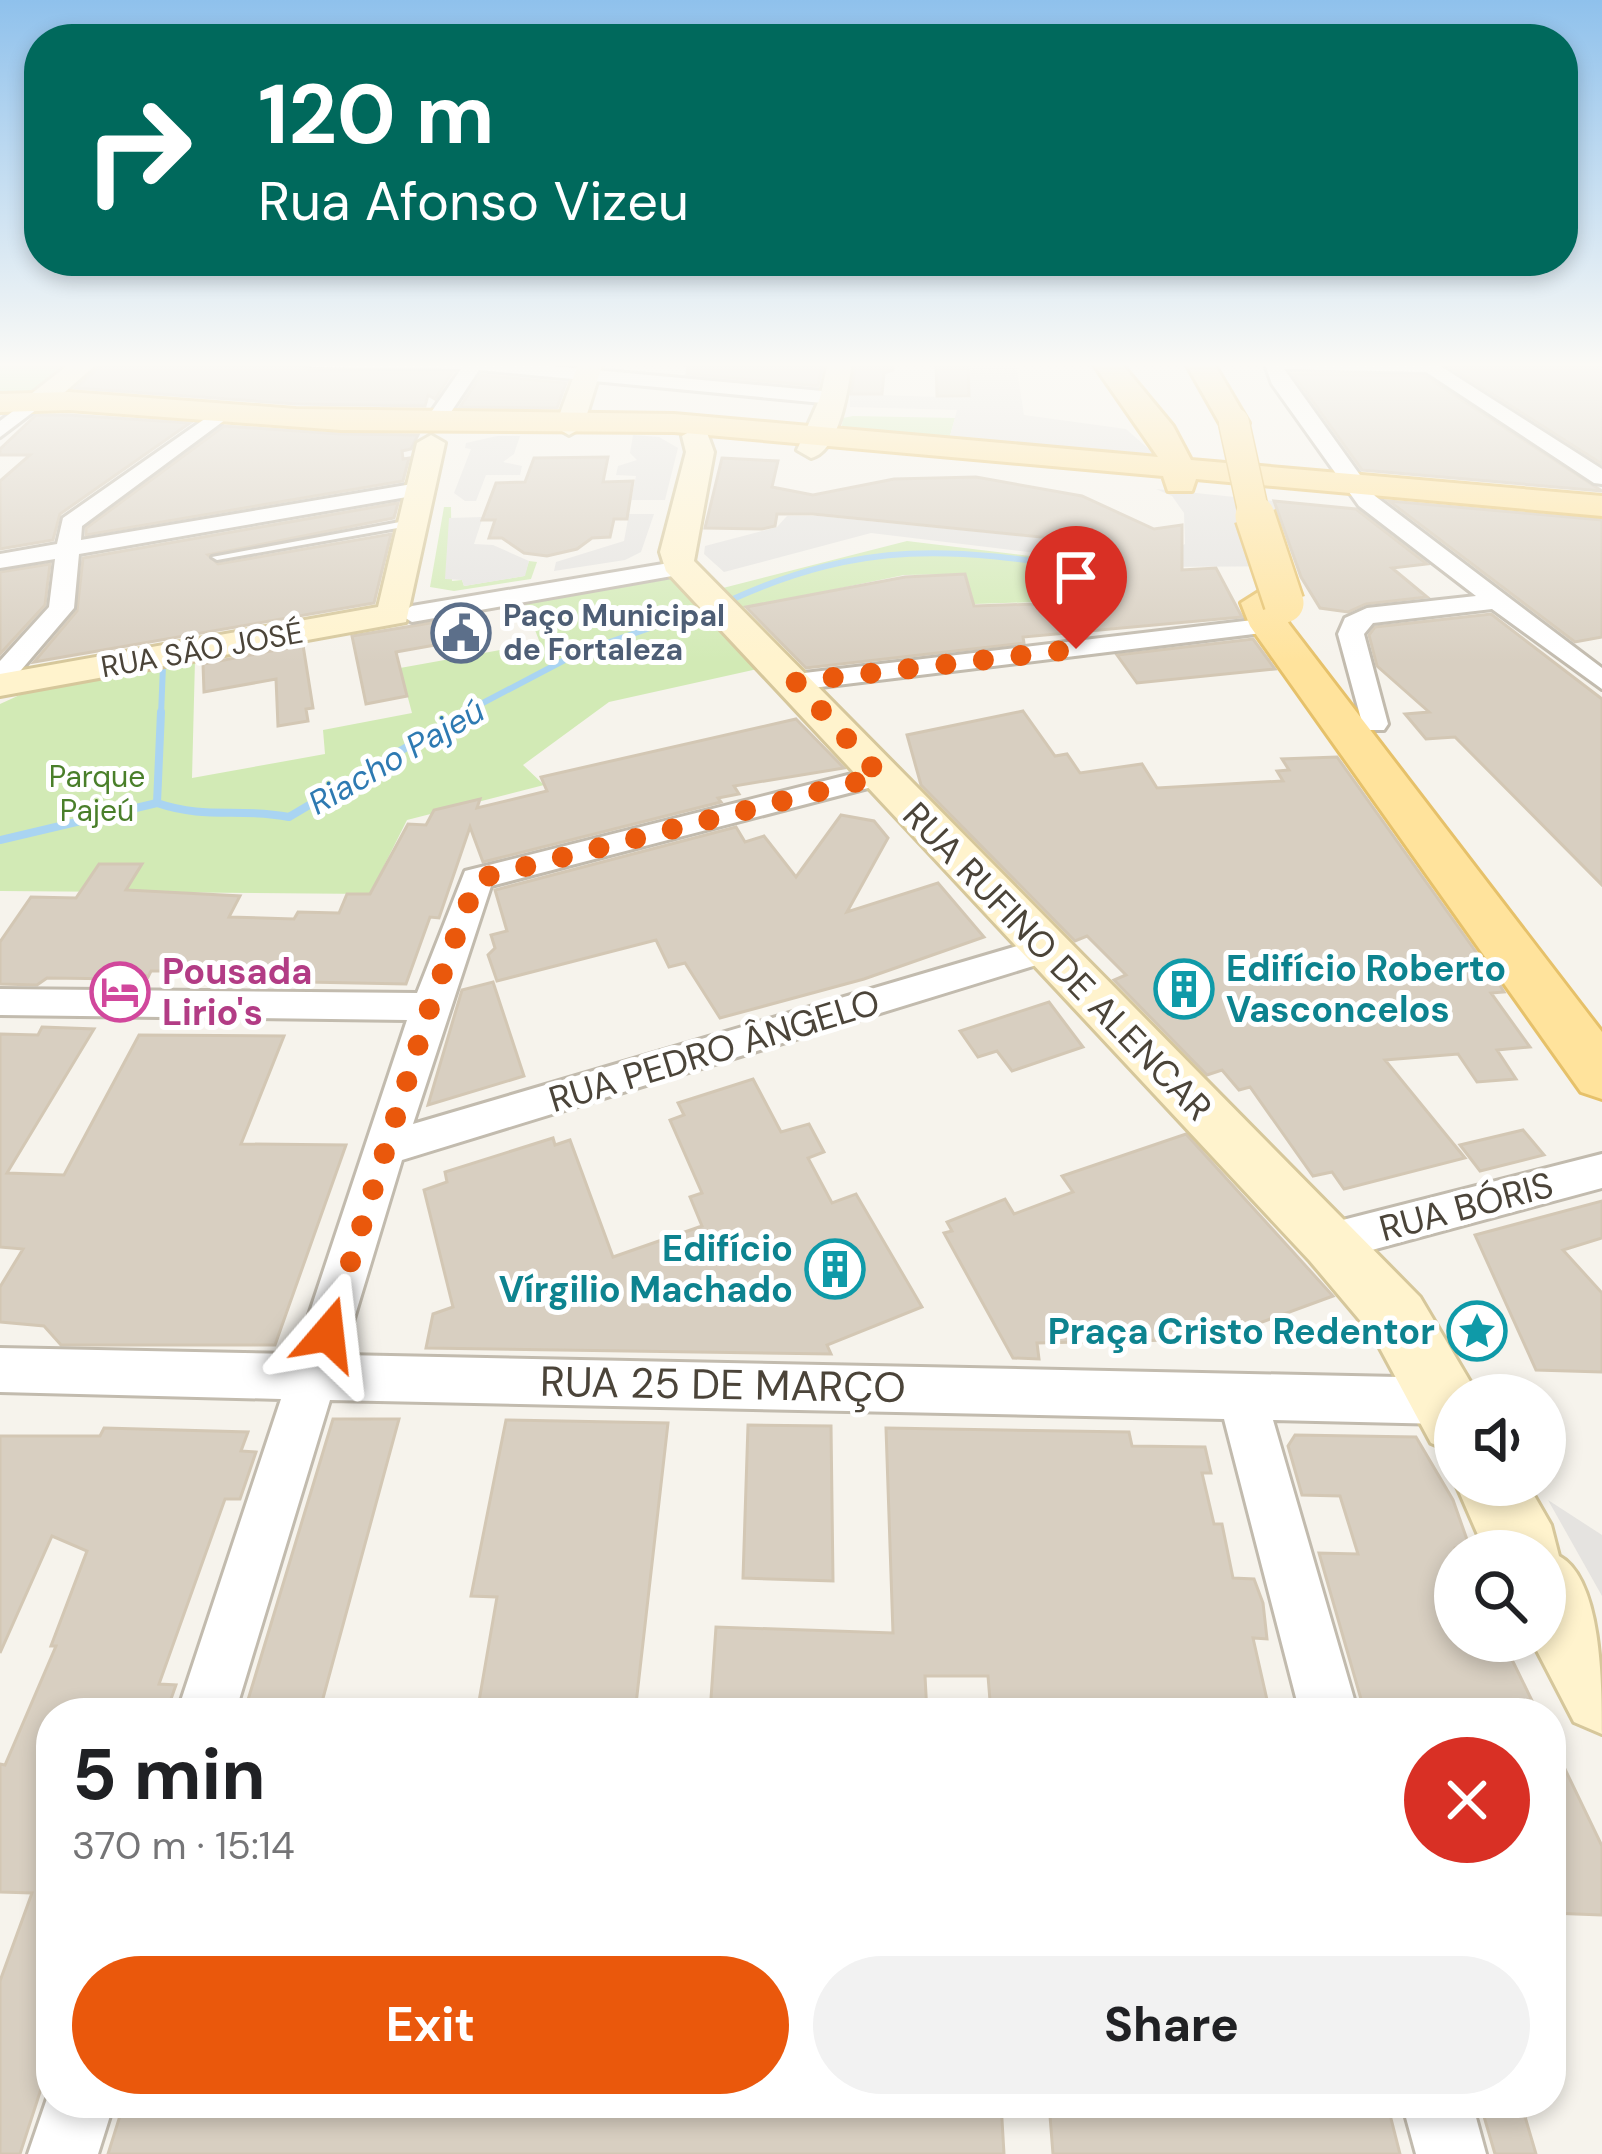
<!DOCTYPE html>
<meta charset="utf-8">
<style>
:root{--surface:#fff;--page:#f2f2f2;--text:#202124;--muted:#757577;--accent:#ea580c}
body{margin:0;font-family:"DM Sans",sans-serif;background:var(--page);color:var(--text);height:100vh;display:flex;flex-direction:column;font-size:45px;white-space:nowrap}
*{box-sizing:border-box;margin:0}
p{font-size:39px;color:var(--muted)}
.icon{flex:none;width:66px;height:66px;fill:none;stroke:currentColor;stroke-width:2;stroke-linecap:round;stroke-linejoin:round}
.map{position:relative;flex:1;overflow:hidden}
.drawer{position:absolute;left:36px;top:1698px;width:1530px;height:420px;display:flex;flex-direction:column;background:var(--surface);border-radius:48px;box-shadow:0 6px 18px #0003}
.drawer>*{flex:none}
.hud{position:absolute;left:24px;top:24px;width:1554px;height:252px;border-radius:48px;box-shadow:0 6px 18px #0003;background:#00695c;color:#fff;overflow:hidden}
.tools{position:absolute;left:1434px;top:1374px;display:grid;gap:24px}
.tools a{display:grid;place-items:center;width:132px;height:132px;border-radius:50%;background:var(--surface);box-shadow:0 6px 18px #0003;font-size:60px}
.pin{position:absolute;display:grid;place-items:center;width:102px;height:102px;color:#fff;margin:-123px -51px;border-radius:50% 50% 50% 0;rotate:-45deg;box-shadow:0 0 12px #0007}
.pin .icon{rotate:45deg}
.me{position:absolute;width:132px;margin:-66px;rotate:17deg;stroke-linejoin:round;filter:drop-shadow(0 0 9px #0008)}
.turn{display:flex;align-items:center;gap:42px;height:252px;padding:0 36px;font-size:54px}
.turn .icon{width:156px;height:156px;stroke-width:2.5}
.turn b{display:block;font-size:84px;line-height:102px}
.round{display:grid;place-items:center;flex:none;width:126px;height:126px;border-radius:63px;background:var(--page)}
.summary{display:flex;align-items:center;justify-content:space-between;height:204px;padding:0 36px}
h1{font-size:72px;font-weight:700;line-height:90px}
.action{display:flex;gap:24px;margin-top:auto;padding:24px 36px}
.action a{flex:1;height:138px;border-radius:72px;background:var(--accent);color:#fff;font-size:48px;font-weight:700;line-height:138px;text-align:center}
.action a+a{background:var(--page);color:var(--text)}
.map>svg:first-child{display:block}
</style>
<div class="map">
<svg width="1602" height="2154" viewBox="0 0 1602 2154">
<rect width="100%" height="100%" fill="#f6f3ec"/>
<g fill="#d2eab5">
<path d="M0,362H76L36,393L0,397Z"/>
<path d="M853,416L955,418L948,443L841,432L843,418Z"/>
<path d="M444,507H451L452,581L462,580L464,586L524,576L529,561L537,562L531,579L454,591L430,587Z"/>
<path d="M907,541L1137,569L1081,592L1035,594L1037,602L974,604L964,574L904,575L744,608L723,588Z"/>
<path d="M675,578L762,668L609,702L523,765L544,785L407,820L370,894L0,891V704L35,688L195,660L192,778L325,754L323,730L412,713L400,668L540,643L525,604Z"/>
</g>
<g fill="#e5e3e0">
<path d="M968,362L1016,363L1024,415L1126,429L1160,459L949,440L957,410L850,407V394L970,398Z"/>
<path d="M633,435L659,437L678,448L665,500H631L636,476L616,475L618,466L637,460L630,453Z"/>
<path d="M497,436H520L514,454L503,462L522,466L520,475H486L476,501H465L454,493L471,449L465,448L466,443Z"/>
<path d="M1156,489L1274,501L1291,566L1154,567L871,533L724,572L704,554L705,546L777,527L787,516H818L1172,551L1185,544L1184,513L1172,496Z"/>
<path d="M629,514H654L641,552L625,560L554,571L556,562L624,541Z"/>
<path d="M483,517L474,544L493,545L529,561L525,576L464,586L462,580L445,579L449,518Z"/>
<path d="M1548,1500L1602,1535V1596Z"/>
</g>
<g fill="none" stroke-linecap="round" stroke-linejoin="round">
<g stroke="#a9d4f2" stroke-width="6">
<path d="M733,599C864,540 953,547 1092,570"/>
<path d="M161,715L163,666"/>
<path d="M460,715L578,653L693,613"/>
</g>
<g stroke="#a9d4f2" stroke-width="8">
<path d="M161,712L157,803C207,820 238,807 289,817L466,712"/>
<path d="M0,840L157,803"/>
</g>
</g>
<g fill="#d8cfc1" stroke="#d3c7b4" stroke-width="3">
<path d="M688,362H823L818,386L687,374Z"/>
<path d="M856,362H892L893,370L884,373L882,394H851Z"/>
<path d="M936,362H968L969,396H937Z"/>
<path d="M1442,362H1602V464Z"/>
<path d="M103,364L299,365L311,371L452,373L435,399L428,395L425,406L296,404L76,388Z"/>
<path d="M1293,374L1425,376L1602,491L1362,470Z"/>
<path d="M481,375L566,383L557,408L460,407Z"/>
<path d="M36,415H69L190,423L60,514L53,540L0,549V481L30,455H0V449Z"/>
<path d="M224,426L341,434L418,435L411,449L402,451L403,459L409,458L403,481L86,535V528Z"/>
<path d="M608,457L603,482L633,481L627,519H614L610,537L592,538L577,549L547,556L524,553L502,538H489L495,520H482L496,483L525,482L534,458Z"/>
<path d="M722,458L778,461L772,487L813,495L894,479L976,477L1082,496L1154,529L1182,525V570L1216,568L1242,617L1023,637L1024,643L806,668L746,607L905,577L965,574L974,606L1066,603L1061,592H1081L1072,569L1110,567L1111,544L813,514H777L775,526L762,529L705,528Z"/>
<path d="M1274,501L1356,509L1427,564L1392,568L1427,597L1366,604L1348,612L1320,608L1301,577Z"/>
<path d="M1389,501L1602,520V637L1575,642Z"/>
<path d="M398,503L394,518L208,555L218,564L391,534L374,603L34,662L77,611L83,558Z"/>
<path d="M50,564L45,605L0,654V572Z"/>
<path d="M1491,614L1602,699V885L1455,737L1426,739L1405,714L1429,712L1377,666L1369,635L1375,627Z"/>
<path d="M466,617L474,638L396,652L407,696L366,704L352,636Z"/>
<path d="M1253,639L1275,669L1137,683L1117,655Z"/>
<path d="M303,645L313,708L306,709L308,721L278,726L276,679L204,692L203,664Z"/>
<path d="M1023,711L1055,756L1067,754L1080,773L1142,764L1157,788L1283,781L1277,771L1289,770L1282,759L1337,757L1501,987L1504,992L1491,993L1530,1047L1497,1050L1516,1079L1477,1082L1458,1054L1385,1060L1465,1158L1344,1189L1332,1172L1313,1176L1250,1087L1239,1090L1222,1070L1207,1075L1114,980L1126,975L1087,936L1075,941L921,785L907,735Z"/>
<path d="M796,719L844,768L734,786L739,794L718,798L721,802L483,862L470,827L439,918L430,917L406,984L203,980L207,971H151L148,977L132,967L125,979L47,978L37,985L0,984V942L31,897L76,898L99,864H142L126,890L240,896L229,917L294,919L298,912L339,913L347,894H370L408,824L426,825L434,810L480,799L477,808L547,791L541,777Z"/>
<path d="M841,815L874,821L888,838L847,912L938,883L984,937L864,979L720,1018L685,963L669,967L656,940L497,981L488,955L495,948L491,935L507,931L495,890L736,827L745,842L764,836L796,877Z"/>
<path d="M493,982L524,1076L428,1105L462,990Z"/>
<path d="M1049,1002L1083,1047L1012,1071L997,1051L978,1057L960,1031Z"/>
<path d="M42,1027L94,1029L7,1173L64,1175L139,1035L284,1036L241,1144L346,1145L275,1345H61L44,1326L0,1322V1287L23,1249L0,1247V1034L38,1035Z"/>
<path d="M753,1079L781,1132L809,1124L824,1152L808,1158L832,1203L856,1194L922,1307L827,1345L831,1354L426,1348L433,1314L453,1307L424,1190L447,1182L445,1172L553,1138L555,1145L570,1140L613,1257L702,1226L690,1197L702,1193L670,1120L684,1115L678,1103Z"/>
<path d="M1523,1130L1544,1155L1480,1171L1460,1145Z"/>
<path d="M1186,1134L1333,1296L1216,1339L1037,1343L1039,1359L1013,1358L944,1233L952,1231L947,1222L1005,1199L1014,1214L1073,1192L1062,1176Z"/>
<path d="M1602,1201V1238L1563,1250L1602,1293V1372L1536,1370L1475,1235Z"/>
<path d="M333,1419H399L319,1713H244Z"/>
<path d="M506,1420L668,1423L635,1713H477L497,1597L471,1596Z"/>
<path d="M748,1425L831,1426L833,1581L743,1578Z"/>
<path d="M104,1428L248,1432L241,1451L256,1452L240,1499H225L159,1684L176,1685L166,1713H51V2058L20,2154H0V1981L32,1893L0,1892V1764L5,1765L56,1646H51L87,1551L52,1536L0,1653V1436H100Z"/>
<path d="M886,1428L1129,1432L1132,1446L1205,1447L1211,1473H1202L1214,1524H1222L1233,1578L1254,1579L1263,1603L1267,1639L1253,1638L1270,1713H991L988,1676H925L927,1713H710L716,1627L893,1633Z"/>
<path d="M1295,1435L1416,1437L1453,1500L1470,1548H1455V1641H1503L1538,1713H1365L1319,1553L1358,1554L1340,1496L1302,1495L1288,1446Z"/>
<path d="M1551,1740L1602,1846V1915L1551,1913Z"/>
<path d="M124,2103H1001L1004,2154H108Z"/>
<path d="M1049,2103H1387L1400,2154H1053Z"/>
<path d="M1480,2103H1521L1536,2154H1495Z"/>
</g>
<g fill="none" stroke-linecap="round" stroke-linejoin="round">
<defs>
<path id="lane" d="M416,519L421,522L420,524L217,560L212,557Z"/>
<g id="street">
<path d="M302,362H508L833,392L842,398L833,404L479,370L449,415L442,417L432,411L461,369L311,367Z"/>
<path d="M1264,362H1434L1602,469V484L1594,483L1426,372L1284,369L1375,496L1602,668V689L1492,609L1373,623L1364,634L1388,724L1384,730H1364L1338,634L1345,618L1367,608L1476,596L1359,506L1272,384Z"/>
<path d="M33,396L49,400L0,437V421Z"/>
<path d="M226,404L236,410L233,414L82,526L81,540L424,482L435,488L424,494L79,554L74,608L10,683L0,685V661L49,607L55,559L0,568V554L57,544L63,518Z"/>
<path d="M681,561L689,563V573L412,622L399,614L412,606Z"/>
<path d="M1270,618L1279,621V631L796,690L782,682L796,674Z"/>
<path d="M880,767L891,770L895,776L891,782L491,886L413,1124L1044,938L1062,950L1056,959L402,1160L343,1355L1445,1378L1462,1385L1467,1395H1455V1420L1445,1424L1273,1420L1358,1713H1300L1224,1419L330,1400L235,1713H177L281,1399L0,1392V1348L296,1354L407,1020L0,1015V989L417,993L465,871Z"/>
<path d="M1602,1154V1188L1331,1261L1315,1255L1309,1242L1315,1229L1331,1223Z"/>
<path d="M51,2087V2103H114L98,2154H28Z"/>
<path d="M1402,2103H1472L1486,2154H1416Z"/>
</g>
<g id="secondary">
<path d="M72,362H99L49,406H31V394Z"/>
<path d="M579,362H603L583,427L569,435L555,427Z"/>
<path d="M828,362H852C848,388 840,451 811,458L797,450L820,398Z"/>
<path d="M696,428L706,430L714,452L694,561L1420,1297L1478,1395H1455V1453L1431,1443L1374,1337L1310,1261L666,571L660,552L686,452L682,436Z"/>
<path d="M431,435L445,443L406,622L0,696V674L378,607L417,443Z"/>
<path d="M1455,1482L1528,1485L1551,1525L1559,1556C1602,1579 1602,1685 1602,1734L1574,1722L1532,1641H1545V1551H1485Z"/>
</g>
<g id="primary">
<path d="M1092,362H1120L1173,426L1191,460L1602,496V516L1196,479L1192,491H1168L1163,476L674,432L341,430L69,410L0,412V394L69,392L296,409L674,414L1158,457Z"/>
<path d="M1185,362H1213L1249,423L1245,429H1223Z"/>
<path d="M1260,591L1274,595L1289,624L1602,1032V1099L1581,1092L1250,626L1241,603Z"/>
</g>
</defs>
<use href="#lane" stroke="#c2bbae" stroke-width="6"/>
<use href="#street" stroke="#c2bbae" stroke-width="6"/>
<use href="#secondary" stroke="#d6c79b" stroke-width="6"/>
<use href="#primary" stroke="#e6c16a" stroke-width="6"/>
<use href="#lane" fill="#fff" fill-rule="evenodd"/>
<use href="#street" fill="#fff" fill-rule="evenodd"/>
<use href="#secondary" fill="#fff3cd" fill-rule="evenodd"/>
<use href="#primary" fill="#ffe39c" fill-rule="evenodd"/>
<defs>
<path id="primary-bridge-far1" d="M1234,423L1255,519"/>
<path id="primary-bridge" d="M1255,516L1284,603"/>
</defs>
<use href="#primary-bridge-far1" stroke="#e6c16a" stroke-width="33" stroke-linecap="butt"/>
<use href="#primary-bridge" stroke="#e6c16a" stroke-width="44" stroke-linecap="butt"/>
<use href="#primary-bridge-far1" stroke="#ffe39c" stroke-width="30"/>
<use href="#primary-bridge" stroke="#ffe39c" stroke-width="39"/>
</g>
<linearGradient id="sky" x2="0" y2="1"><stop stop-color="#8fc1ec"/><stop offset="0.55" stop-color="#fbfaf6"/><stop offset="1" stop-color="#fbfaf6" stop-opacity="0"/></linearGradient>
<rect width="1602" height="663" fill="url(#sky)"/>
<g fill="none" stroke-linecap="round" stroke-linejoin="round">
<path stroke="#ea580c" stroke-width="21" stroke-dasharray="0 37.8" d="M328,1334L430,1007L477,879L880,776L796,682L1076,649"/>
</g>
<defs>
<symbol id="civic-ring" viewBox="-11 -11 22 22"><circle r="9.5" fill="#fff" stroke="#5c6f8a" stroke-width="1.5"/><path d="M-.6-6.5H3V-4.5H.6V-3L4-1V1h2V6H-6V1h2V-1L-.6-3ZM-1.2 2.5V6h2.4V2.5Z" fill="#5c6f8a"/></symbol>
<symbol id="building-ring" viewBox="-11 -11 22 22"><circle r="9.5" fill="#fff" stroke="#0f9aa8" stroke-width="1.5"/><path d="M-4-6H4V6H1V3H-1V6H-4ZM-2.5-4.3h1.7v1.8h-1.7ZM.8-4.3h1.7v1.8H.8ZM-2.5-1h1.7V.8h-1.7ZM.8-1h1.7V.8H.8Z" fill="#0f9aa8"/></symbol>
<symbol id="hotel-ring" viewBox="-11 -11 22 22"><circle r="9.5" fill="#fff" stroke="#d1479c" stroke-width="1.5"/><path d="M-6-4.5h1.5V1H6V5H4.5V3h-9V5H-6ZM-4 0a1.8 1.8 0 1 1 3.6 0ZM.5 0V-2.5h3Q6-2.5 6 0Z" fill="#d1479c"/></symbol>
<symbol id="sight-ring" viewBox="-11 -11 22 22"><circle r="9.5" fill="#fff" stroke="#0f9aa8" stroke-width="1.5"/><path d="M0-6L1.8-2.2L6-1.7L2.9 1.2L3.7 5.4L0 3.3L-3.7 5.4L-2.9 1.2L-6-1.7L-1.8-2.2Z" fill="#0f9aa8"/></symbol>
</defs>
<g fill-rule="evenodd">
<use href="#civic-ring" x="428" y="600" width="66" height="66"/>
<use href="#building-ring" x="1151" y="956" width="66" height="66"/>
<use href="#hotel-ring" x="87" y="959" width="66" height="66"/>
<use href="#building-ring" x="802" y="1236" width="66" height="66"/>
<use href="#sight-ring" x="1444" y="1298" width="66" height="66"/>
</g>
<g text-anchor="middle" stroke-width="10" stroke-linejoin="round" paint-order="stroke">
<g font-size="30" font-weight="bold" fill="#4e5e75" stroke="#fff" text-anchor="start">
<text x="503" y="626">Paço Municipal<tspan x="503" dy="34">de Fortaleza</tspan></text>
</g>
<g font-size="30" fill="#4b4439" stroke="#fff">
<text transform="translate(202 650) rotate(-10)" y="10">RUA SÃO JOSÉ</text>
</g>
<g font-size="30" fill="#4a7f2a" stroke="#fff">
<text x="97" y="787">Parque<tspan x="97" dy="34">Pajeú</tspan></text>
</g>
<g font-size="33" font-style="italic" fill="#2e7ab2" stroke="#fff">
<text transform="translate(396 756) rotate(-30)" y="12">Riacho Pajeú</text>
</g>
<g font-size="36" fill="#4b4439" stroke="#fff">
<text transform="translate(1058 961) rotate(46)" y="13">RUA RUFINO DE ALENCAR</text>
<text transform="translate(714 1050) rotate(-17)" y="13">RUA PEDRO ÂNGELO</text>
<text transform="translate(1466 1206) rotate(-15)" y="13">RUA BÓRIS</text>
</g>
<g font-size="36" font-weight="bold" fill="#0d838f" stroke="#fff" text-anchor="end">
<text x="1226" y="981" text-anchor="start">Edifício Roberto<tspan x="1226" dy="41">Vasconcelos</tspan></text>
<text x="793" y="1261">Edifício<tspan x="793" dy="41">Vírgilio Machado</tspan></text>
<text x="1435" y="1344">Praça Cristo Redentor</text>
</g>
<g font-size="36" font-weight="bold" fill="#b23c85" stroke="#fff" text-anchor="start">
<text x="162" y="984">Pousada<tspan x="162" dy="41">Lirio's</tspan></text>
</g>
<g font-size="42" fill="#4b4439" stroke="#fff">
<text transform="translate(723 1384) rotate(1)" y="15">RUA 25 DE MARÇO</text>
</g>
</g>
</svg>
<div class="tools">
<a><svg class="icon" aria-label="sound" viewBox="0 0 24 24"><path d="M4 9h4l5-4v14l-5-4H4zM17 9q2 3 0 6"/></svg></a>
<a><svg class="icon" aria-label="search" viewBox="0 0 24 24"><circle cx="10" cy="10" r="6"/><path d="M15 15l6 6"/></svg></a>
</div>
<div class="pin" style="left:1076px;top:649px;background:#d93025"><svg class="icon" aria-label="arrive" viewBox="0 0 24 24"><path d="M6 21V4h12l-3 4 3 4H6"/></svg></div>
<svg class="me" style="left:328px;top:1334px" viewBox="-20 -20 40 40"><path d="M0-17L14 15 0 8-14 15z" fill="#ea580c" stroke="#fff" stroke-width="4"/></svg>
<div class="hud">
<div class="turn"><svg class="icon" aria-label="right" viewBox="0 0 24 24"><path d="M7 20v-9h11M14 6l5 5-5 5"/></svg><div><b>120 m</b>Rua Afonso Vizeu</div></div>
</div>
<section class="drawer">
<div class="summary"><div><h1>5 min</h1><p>370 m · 15:14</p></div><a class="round" style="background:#d93025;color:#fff"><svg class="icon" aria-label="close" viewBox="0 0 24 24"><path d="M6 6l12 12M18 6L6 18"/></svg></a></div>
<div class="action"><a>Exit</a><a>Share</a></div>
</section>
</div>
